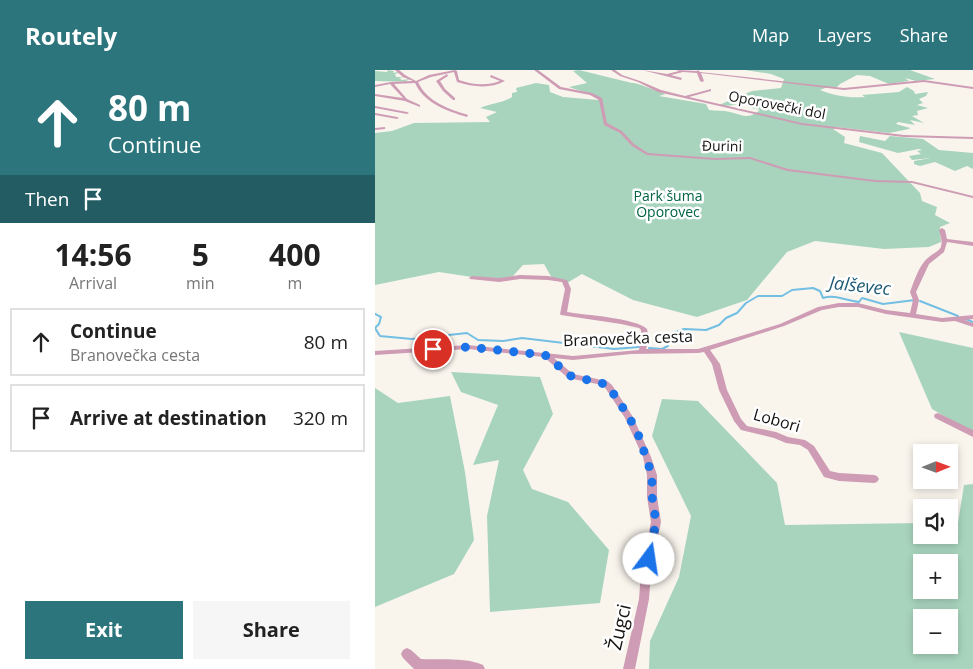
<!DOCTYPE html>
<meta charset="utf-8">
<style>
:root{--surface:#fff;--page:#f6f6f6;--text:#222;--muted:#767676;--line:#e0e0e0;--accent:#2c757c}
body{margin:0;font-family:"Open Sans",sans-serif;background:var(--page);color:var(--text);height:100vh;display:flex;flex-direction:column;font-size:19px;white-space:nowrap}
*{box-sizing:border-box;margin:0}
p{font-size:16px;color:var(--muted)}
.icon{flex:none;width:28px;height:28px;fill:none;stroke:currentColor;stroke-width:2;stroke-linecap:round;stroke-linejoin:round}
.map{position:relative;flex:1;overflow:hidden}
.panel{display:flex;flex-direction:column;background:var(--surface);width:375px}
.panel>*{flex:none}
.guide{background:#2c757c;color:#fff;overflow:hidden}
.needle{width:32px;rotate:89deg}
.buttons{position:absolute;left:538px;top:374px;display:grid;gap:10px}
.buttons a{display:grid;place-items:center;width:45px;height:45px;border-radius:0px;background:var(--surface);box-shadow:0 2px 8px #0003;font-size:25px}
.pin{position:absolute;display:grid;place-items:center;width:42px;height:42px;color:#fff;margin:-21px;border:2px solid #fff;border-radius:50%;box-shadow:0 1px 5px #0007}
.me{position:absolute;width:55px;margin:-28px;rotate:14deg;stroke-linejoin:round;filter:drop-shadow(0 0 4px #0008)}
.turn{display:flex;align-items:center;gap:18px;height:105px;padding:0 25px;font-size:22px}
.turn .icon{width:65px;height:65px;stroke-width:2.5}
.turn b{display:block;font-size:35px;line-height:42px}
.then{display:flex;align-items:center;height:48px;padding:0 25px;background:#0003;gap:10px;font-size:19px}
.eta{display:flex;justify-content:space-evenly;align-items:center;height:85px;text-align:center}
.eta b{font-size:30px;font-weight:700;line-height:35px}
.action{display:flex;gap:10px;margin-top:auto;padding:10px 25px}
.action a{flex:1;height:58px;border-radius:0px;background:var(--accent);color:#fff;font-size:20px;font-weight:700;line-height:58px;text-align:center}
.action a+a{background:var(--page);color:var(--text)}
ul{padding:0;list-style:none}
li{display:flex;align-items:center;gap:15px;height:68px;margin:0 10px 8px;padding:0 15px;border:2px solid var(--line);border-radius:0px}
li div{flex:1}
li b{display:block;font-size:19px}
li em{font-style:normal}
header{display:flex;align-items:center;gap:30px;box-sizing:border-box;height:70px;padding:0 25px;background:var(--accent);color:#fff}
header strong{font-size:24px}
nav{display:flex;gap:28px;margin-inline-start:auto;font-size:18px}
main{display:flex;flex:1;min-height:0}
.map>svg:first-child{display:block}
</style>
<header>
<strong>Routely</strong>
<nav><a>Map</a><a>Layers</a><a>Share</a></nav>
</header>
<main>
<section class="panel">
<div class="guide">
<div class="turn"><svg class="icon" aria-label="ahead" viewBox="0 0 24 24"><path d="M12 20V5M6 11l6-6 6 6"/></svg><div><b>80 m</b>Continue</div></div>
<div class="then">Then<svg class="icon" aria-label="arrive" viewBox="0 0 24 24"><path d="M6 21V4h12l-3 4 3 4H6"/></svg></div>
</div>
<div class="eta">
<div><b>14:56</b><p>Arrival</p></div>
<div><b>5</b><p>min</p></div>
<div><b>400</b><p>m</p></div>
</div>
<ul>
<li><svg class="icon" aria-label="ahead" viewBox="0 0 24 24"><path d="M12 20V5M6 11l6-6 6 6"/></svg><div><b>Continue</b><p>Branovečka cesta</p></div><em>80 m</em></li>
<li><svg class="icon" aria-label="arrive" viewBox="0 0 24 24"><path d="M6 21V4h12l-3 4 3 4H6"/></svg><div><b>Arrive at destination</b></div><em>320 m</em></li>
</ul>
<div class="action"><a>Exit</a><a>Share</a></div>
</section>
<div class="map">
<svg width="598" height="599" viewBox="0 0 598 599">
<rect width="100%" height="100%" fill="#f9f5ed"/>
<g fill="#a8d4bd" fill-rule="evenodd">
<path d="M13,0L19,1L18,3L23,2L24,3L20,4L21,7H29L24,8L27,10L35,9L31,11L40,12L0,11V1L12,2Z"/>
<path d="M204,0L257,13C262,12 283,22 291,24L284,26L331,34L334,40C341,41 348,40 355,42C367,45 373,50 385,40L373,37L378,34C366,31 357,38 344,35L377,21L406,18L409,9L396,4L370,0H535L560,9L541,11L530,8L534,11L514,14L495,6L482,5L465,14L461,18H450L445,20C460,26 473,28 490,27L487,25L524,22L532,17L539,21L540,24L553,22L551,26L544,29L548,33L542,35L553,38L542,41L543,45L537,46L549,53L535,50L540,55L523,52L521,54L535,58L534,59L514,63L461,57L458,59L470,67L469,73L507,83L545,123L547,131L562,137L560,145L575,153L565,157L566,172L554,177L509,179L440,171L412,182L372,230L322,247L258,230L207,204L192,213L178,210L169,194L148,195L138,206L117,210L64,202L0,215V63L17,61L39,53L115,52L111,47L122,42L105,38C116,33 128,33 137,27V23L142,22L141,18L161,13L174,15L175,22L188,27L224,30L221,26L194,17L212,13L198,1Z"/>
<path d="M485,66L510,71L515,66L548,69L564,80L598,83V99L592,96L580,101L560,92L545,96L539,94V91L556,88L537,90L534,86L546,84L542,81L547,80L544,79L523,83L484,72Z"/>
<path d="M524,262L598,278V363L557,339Z"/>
<path d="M76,302L165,307L178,344L148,400L157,419L193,432L234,480L225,533L115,542L112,446L124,390L98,395L123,335L86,322Z"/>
<path d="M0,318L23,333L75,326L90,402L99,470L79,504L0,537Z"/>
<path d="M287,329L323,331L402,413L410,455L546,453V465H574V453H583L589,415L598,414V599H274L275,571L304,507L316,446L277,366ZM546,492H574V520H546ZM546,548H574V575H546Z"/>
</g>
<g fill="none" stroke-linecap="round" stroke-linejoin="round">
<g stroke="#72bfe3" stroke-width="2">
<path d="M545,231L583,246"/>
<path d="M0,244L6,247L4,254L0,258L5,266L37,269L92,263L103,270L128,271L147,268L239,279L264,277"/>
<path d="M591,249L598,252"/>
<path d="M274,278L287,279L293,276V265L309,259L331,260L344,255L351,248L362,243L371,233L383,226H407L417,220L438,218L445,221L448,228C461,224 471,231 484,232L487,228L508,234L540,230"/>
</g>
<g fill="#ce9cb4" fill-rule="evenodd">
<path d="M20,0H24L30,5L41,11L54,5L80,0L82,1L84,10C98,15 112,16 125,11L115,7L116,5L130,11C115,19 98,17 82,12L79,2L56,7L43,12C52,32 74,39 93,45L92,47C72,41 49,33 40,13L19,14L32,29L45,35V37L30,31L0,26V24L28,28L15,14L0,17V15L16,12L38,11L28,7Z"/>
<path d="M159,0H163L186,17L217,23L227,28L232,53L247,61L259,74L273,83L340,88L375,87L413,99L500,110L537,111L598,126V128L537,113L500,112L412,101L375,89L340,90L272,85L257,76L245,63L229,55L224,30L215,25L184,19Z"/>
<path d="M236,0H240L247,5L265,11L286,20L310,26L336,19V21L314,27L427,53L529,65L598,67V69L529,67L427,55L283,22L263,12L245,6Z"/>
<path d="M267,0L292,4L304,1L301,0L322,1L323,0L325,2L469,18L549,10L598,17V19L549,12L469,20L326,3L329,11L327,12L325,11L322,3L308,2L296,5L307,8L306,10Z"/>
<path d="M72,4L73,6L65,11L70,19L80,28V30H78L68,21L61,11Z"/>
<path d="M0,36L32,42L34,43L32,44L0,38Z"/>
<path d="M0,43L22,47L24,48L22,49L0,45Z"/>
<path d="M10,57V59L0,60V58Z"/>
<path d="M567,158L570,160L572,169L598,172V176L572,172L569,182L554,194L541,222L544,230L541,244L567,248L598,245V249L590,250L598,253V257L580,251L567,252L511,244L483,237H464L447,240L409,256L335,280L345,294L352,320L366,349L372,356L401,362L413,367L430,370L439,376L455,401L464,403L499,405L502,406L504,409L502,412L499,413L464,411L449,407L433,380L425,375L411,373L399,368L366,360L359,351L344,320L337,294L329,282L323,283L256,284L198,290L179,288L198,304L232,311L237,315L258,347L276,387L282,405V427L286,452L276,501L274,529L260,599H248L264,529L266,501L276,452L272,427V405L268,387L250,348L231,319L227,315L193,308L169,287L93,279L0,285V281L93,275L198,286L264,280L266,269V260L264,258L246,254L186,245L185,244L190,219L187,212L173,210L145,209L124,212L95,209L94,208L97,206L124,208L145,205L173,206L192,210L196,219L192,242C209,245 261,248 272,259L274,269L271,279H323L405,254L443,237L464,233H483L511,240L535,243L538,230L535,222C538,214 543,199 549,192C560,178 572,185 564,160Z"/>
<path d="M563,343L598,360V367L560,348L559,346L560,344Z"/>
<path d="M32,578L36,580L46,589C65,590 91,587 108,595L110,599H39L28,588L26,584L28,580Z"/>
</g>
</g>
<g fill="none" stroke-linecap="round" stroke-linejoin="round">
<path stroke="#1a73e8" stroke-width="9" stroke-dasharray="0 16.2" d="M58,279L93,277L170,285L196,306L230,314L234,317L254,347L263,364L277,405V426L281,452L274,489"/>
</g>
<g text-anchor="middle" stroke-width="5" stroke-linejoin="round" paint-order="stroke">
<g font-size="14" fill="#151311" stroke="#fff">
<text transform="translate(402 35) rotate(11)" y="5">Oporovečki dol</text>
<text transform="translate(347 76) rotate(1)" y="5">Đurini</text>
</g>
<g font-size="14" fill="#006342" stroke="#fff">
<text x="293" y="131">Park šuma<tspan x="293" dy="16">Oporovec</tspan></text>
</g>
<g font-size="16" fill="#151311" stroke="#fff">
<text transform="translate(253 268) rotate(-2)" y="6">Branovečka cesta</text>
<text transform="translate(402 350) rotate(16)" y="6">Lobori</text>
</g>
<g font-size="18" font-style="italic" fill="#1e5a73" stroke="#fff">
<text transform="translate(485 216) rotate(6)" y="6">Jalševec</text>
</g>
<g font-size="19" fill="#151311" stroke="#fff">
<text transform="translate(244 557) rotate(-77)" y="7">Žugci</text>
</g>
</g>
</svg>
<div class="buttons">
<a><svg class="needle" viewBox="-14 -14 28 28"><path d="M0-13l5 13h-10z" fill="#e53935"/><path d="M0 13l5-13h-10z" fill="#767676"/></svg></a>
<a><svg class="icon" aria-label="sound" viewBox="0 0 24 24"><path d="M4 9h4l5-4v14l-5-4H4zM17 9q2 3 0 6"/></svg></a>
<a>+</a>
<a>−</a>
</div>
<div class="pin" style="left:58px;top:279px;background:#d93025"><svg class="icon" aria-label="arrive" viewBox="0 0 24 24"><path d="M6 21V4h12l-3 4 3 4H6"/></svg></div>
<svg class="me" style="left:274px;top:489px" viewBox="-20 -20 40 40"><circle r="19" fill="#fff"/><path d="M0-13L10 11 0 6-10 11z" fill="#1a73e8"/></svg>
</div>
</main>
